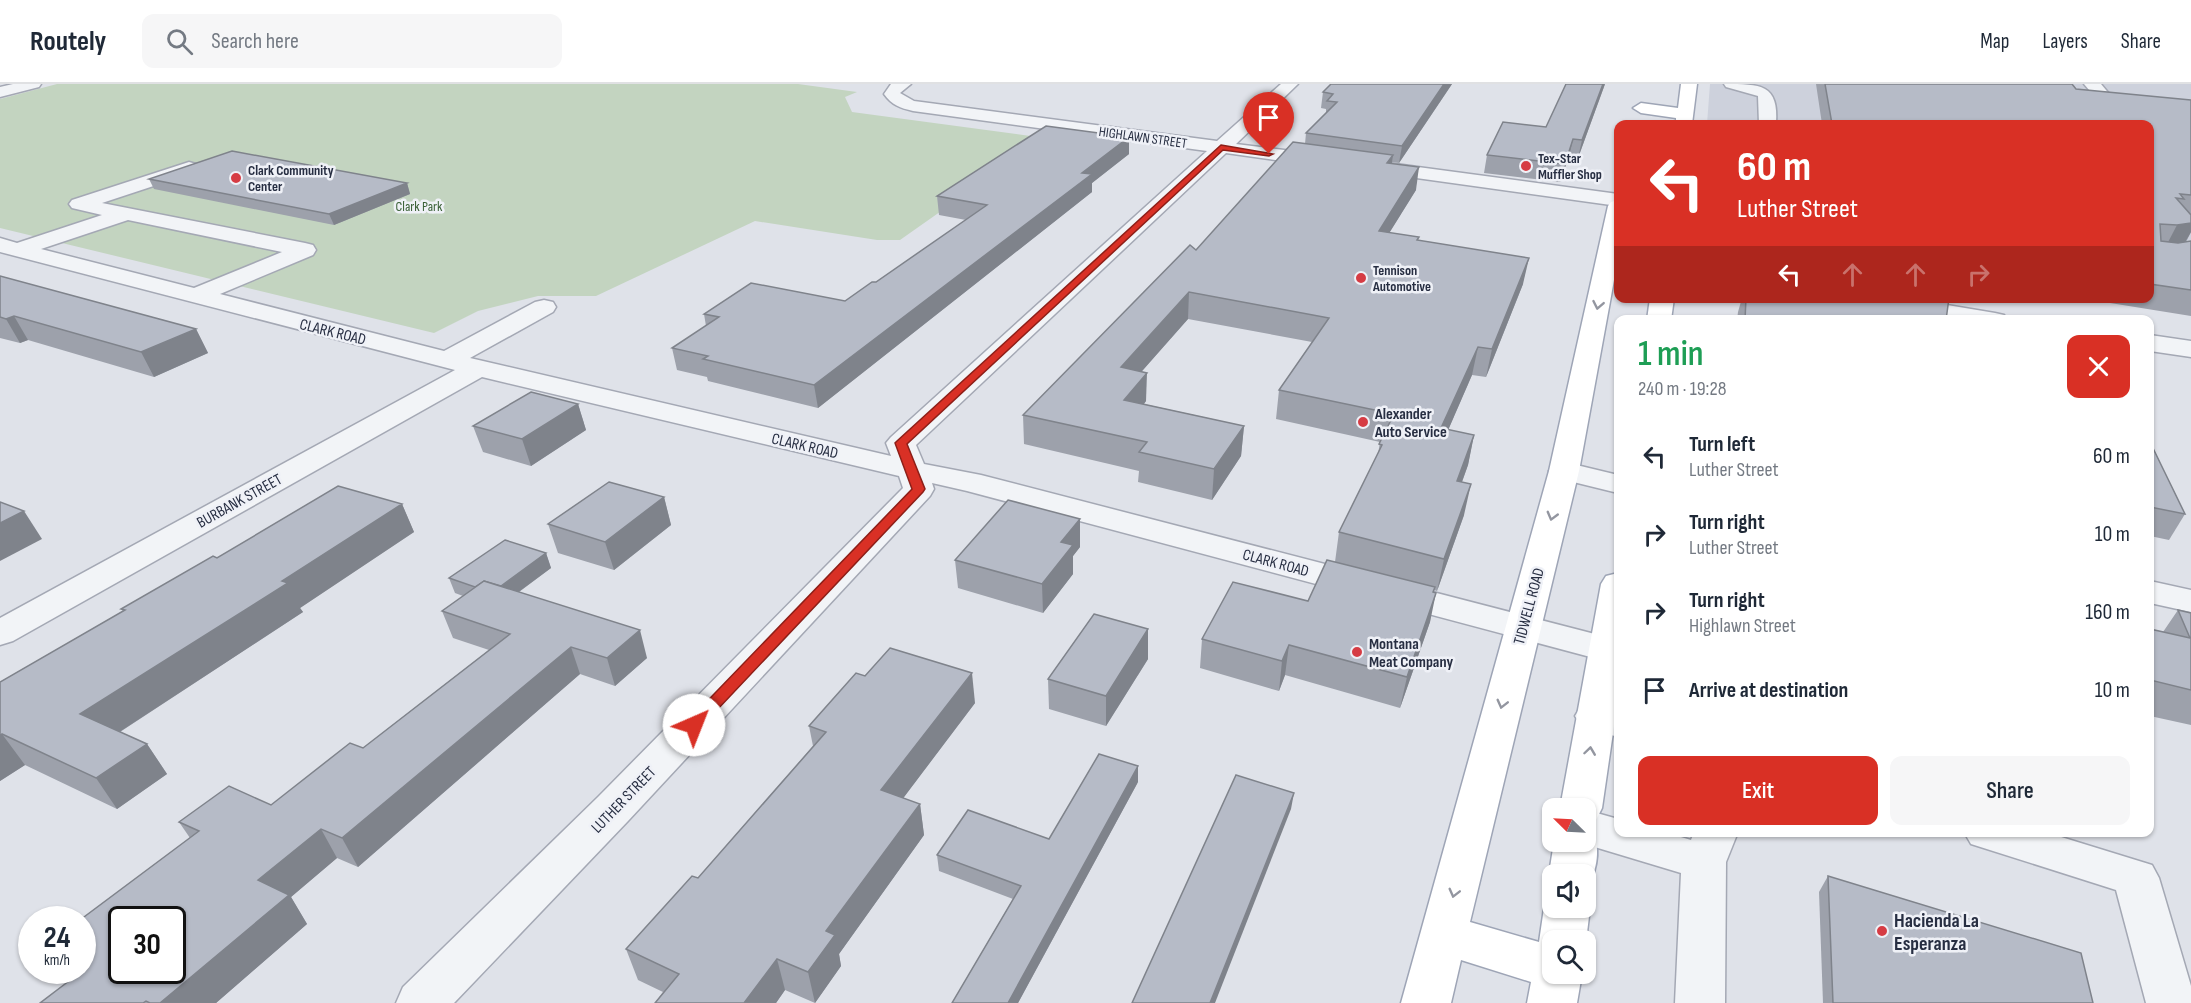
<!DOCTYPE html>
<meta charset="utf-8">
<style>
:root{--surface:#fff;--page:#f6f6f7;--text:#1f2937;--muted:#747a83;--line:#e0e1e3;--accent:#d93025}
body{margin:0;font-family:"Sofia Sans Condensed",sans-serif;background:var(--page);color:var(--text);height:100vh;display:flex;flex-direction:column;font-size:22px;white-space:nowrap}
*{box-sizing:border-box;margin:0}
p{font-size:20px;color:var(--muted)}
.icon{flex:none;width:33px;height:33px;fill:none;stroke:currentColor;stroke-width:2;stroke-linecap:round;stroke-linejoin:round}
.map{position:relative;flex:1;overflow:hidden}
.drawer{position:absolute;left:1614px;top:231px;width:540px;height:522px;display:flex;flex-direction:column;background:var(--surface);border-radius:12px;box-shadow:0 2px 4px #0004}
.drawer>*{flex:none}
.guide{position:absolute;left:1614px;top:36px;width:540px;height:183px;border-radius:12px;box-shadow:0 2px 4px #0004;background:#d93025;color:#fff;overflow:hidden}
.needle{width:39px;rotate:294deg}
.buttons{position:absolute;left:1542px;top:714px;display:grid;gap:12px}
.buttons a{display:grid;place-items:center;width:54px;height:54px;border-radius:12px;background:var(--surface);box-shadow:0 2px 4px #0004;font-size:30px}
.speed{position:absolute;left:18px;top:822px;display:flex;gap:12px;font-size:30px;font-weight:700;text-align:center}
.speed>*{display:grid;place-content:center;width:78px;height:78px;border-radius:50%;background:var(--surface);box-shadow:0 2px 4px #0004;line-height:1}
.speed small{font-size:15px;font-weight:400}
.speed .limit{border:3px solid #111;border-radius:9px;background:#fff;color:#111}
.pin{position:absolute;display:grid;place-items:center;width:51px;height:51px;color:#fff;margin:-62px -26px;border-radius:50% 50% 50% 0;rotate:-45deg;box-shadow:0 0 6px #0007}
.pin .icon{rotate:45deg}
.me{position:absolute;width:66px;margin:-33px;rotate:44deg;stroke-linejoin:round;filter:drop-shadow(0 0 4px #0008)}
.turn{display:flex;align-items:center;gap:21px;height:126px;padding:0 24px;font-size:27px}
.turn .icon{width:78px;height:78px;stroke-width:2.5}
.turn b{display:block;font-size:42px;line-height:51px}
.lanes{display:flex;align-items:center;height:57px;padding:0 24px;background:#0003;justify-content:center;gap:30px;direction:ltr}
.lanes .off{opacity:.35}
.round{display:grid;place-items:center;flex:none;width:63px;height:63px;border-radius:12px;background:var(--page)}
.summary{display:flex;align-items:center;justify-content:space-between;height:102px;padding:0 24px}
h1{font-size:36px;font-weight:600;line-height:45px;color:#1e9e55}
.button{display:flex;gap:12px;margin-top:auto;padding:12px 24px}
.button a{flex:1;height:69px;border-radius:12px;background:var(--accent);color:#fff;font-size:24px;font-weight:600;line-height:69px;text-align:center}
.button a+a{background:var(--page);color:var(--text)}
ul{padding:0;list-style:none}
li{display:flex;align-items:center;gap:18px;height:78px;padding:0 24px}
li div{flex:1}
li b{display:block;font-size:22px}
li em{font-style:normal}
header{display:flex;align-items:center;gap:36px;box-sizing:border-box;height:84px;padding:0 30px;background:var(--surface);border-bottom:2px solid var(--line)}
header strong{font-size:28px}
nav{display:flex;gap:33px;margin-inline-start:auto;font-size:21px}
.search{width:420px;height:54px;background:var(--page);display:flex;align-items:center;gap:15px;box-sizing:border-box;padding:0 21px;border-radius:12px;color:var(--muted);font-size:22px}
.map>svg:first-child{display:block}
</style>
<header>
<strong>Routely</strong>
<div class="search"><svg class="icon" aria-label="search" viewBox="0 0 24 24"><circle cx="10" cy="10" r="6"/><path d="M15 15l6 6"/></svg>Search here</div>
<nav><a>Map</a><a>Layers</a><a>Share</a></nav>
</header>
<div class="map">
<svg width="2191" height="919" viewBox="0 0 2191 919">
<rect width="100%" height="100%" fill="#dfe2e9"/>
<path fill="#cdd1dc" d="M1710,0H2191V183L2150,40H1707Z"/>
<path fill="#c3d4c0" d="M57,0H798L857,8L845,13L852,28L1045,54L900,156H877L755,137L596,212H538L478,227L434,249L0,144V15Z"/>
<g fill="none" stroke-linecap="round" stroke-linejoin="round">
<defs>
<g id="minor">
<path d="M13,0H41L39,3L0,13V3Z"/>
<path d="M891,0H911L900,9L914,17L1217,57L1281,0H1298L1236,60L1325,71L1332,73L1334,77L1332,81L1325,83L1226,69L916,361L924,380L981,391L1618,556V576L1609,578L967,407L932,399L934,405L930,412L628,737L454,919H396L403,903L598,713L903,404L899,392L482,293L13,557L0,561V534L455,286L0,168V154L17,159L102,131L72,124L69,120L72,116L189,78L196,80L198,84L196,88L102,119L305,159L313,161L316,166L313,171L220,210L444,267L535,218L544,216L553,218L556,223L553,228L470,274L891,372L886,359L891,353L1207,67L913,27C900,24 892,21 884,10ZM128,136L282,168L194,204L41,165Z"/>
<path d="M1724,0C1761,0 1779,0 1776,40H1759L1758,12L1726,3Z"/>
<path d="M2084,0H2101L2111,12L2191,20V30L2100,19Z"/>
<path d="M1373,77L1618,110V122L1366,87L1364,83L1366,79Z"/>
<path d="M1845,214H1905L1995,229L2004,231L2007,236H1946L1857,221L1849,219Z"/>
<path d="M2150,251L2191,257V273L2150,267Z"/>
<path d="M1564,378L1618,391V409L1553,393L1549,387L1553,381Z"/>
<path d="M2150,497L2191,506V528L2150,519Z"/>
<path d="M1595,618L1618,625V653L1581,642L1575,632L1581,622Z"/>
<path d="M1586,726L1618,735V748H1664L1691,756L1694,748H1738L1726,778L1725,919H1675L1681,789L1578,758H1586Z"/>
<path d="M1964,748H2045L2152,781L2159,794L2191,902V919H2146L2116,806L1971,760Z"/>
</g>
<g id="major">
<path d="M1681,0H1697L1692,40H1676V34L1641,29L1633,24L1641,19L1678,24Z"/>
<path d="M1618,116V174L1579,387L1470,838L1539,858L1544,824L1551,810H1552V824H1586V814L1590,824L1586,857L1552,856V890H1582L1577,919H1527L1531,898L1461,876L1451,919H1401L1549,387L1608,122L1611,118Z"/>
<path d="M1650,214H1674L1671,236H1647Z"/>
<path d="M1618,489V614L1602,724L1596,736L1586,739V724H1560L1601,500L1606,492Z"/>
<path d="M1586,744L1592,746C1601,764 1597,785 1588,803L1586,804V790H1552V796L1549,790L1554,758H1586Z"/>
</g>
</defs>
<use href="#minor" stroke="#a4a8b4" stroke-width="3"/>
<use href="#major" stroke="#9ea5b6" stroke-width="3"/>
<use href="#minor" fill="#f2f4f7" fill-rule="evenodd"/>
<use href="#major" fill="#fff" fill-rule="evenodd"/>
</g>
<g fill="#9da1ab">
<path d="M1331,0H1452L1399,79L1392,78V79L1416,106L1389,149L1418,156L1523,200L1486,293L1472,291L1448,346L1474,351L1468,381L1462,398L1464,431L1437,507L1434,506L1430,538L1400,624L1285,591L1279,607L1200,584L1202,555L1308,517L1335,478L1339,448L1378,370L1380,358L1276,335L1279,306L1312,258L1188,235L1142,287L1146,317L1144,320L1244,342L1241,372L1212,416L1138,398L1139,387L1024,360L1023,331L1196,166L1305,60L1306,49L1326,29V25L1321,24L1323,8Z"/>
<path d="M1605,0L1578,74L1569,72L1560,98L1484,89L1487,71L1546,43Z"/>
<path d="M1816,0H2072L2076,5L2191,16V148L2186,158L2191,157V232L2079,214H2150V40H1822Z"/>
<path d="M1129,53V70L1092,99V108L818,324L708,297L707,293L677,286L672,264L706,242L704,230L845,217L876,198L966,136L939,131L937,112Z"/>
<path d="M149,95L407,99L410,110L334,141L154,105Z"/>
<path d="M0,192L196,245L208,269L154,293L28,256L20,259L0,254Z"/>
<path d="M1742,214H1949L1946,236H1737L1738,228Z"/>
<path d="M578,320L586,346L531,382L483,368L473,342Z"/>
<path d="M2150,358L2185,430L2169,456L2150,452Z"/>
<path d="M664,413L671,441L614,486L558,469L548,440Z"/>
<path d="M402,420L414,448L300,524L303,528L120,648L147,660L167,690L117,725L25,681L0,697V598L123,527L121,525L217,474Z"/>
<path d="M1080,435V463L1073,472V490L1043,529L958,504L955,476Z"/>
<path d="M546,469L551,484L519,508L647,574L615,602L580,590L358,783L337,774L291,813L307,840L216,919H40L74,893L70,890L67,886H82V836L190,754L179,738L271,721L363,664L489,566L453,554L442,527L463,512L455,509L449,494Z"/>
<path d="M2178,526L2191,529V641L2150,632V545L2163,548Z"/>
<path d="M1148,545V575L1106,642L1049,625L1048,595Z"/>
<path d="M865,592L975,619L903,714L920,720L924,751L839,870L841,882L815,919L785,906L776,919H655L663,908L638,896L626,865L698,794L813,662L809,642Z"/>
<path d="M1138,698L1018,919H952L1013,815L939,787L937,771L1049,755Z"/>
<path d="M1828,792L2093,919H1823L1819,808Z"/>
</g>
<g fill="#7f838b">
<path d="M1444,0H1452L1399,79L1402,62Z"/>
<path d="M1603,0H1605L1578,74L1582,56Z"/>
<path d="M1129,53V70L1092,99V108L818,324L814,301L1082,89Z"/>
<path d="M1573,55L1569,72L1560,98L1565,80Z"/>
<path d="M1393,71L1390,93L1387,79Z"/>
<path d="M1419,83L1416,106L1375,172L1379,147Z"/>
<path d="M407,99L410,110L334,141L329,130Z"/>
<path d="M2191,139V148L2184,160L2165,164L2177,141Z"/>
<path d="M1529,174L1523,200L1486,293L1492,265Z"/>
<path d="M1189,208L1188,235L1120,312L1121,283Z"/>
<path d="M14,232L28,256L20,259L6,235Z"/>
<path d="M196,245L208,269L154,293L141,268Z"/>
<path d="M1478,263L1472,291L1436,374L1441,344Z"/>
<path d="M1147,289L1146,317L1124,345V316Z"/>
<path d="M578,320L586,346L531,382L522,355Z"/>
<path d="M1244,342L1241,372L1212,416L1214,385Z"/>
<path d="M1474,351L1468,381L1451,428L1457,397Z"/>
<path d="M1471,400L1464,431L1437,507L1444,475Z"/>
<path d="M664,413L671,441L614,486L605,458Z"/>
<path d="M402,420L414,448L300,524L303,528L101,660L80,630L282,497Z"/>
<path d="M24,427L42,455L0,477V439Z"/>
<path d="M1080,435V463L1073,472V490L1043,529L1042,500L1061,458Z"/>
<path d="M546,469L551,484L497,524L492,509Z"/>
<path d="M1435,503L1429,529L1436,509L1430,538L1400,624L1407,593Z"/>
<path d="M1148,545V575L1106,642V612Z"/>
<path d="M640,546L647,574L615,602L607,574Z"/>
<path d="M1289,561L1285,591L1279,607L1282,577Z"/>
<path d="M571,563L580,590L358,783L342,754Z"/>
<path d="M972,589L975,619L886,737L881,706Z"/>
<path d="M2,650L25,681L0,697V652Z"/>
<path d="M147,660L167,690L117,725L96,694Z"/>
<path d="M1138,682V698L1018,919H1008Z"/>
<path d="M1294,709L1291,725L1215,919H1210Z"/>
<path d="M920,720L924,751L839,870L841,882L815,919L808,888L826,847Z"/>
<path d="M321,745L337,774L291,813L307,840L216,919H160L258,796Z"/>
<path d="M777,875L785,906L776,919H744Z"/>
</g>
<g fill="#b6bbc7" stroke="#7f838b" stroke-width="1.5" fill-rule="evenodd">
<path d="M1331,0H1444L1402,62L1306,49L1337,18L1327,17L1333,10L1323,8Z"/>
<path d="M1566,0H1603L1582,56L1573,55L1565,80L1487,71L1503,38L1546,43Z"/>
<path d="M1825,0H2072L2076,5L2191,16V111L2180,110L2184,115L2176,114L2191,131V139L2177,141L2160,140L2161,157L2178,159L2191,157V206L2150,200V40H1832Z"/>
<path d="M1046,42L1129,53L1082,89L1092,90L814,301L703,275L708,272L672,264L719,233L704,230L751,199L845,217L872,198H876L987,121L937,112Z"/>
<path d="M1293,58L1393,71L1387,79L1419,83L1379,147L1419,153L1417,156L1529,174L1492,265L1478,263L1441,344L1474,351L1457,397L1471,400L1444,475L1339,448L1382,361L1379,360L1394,330L1279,306L1329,234L1189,208L1121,283L1147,289L1124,316L1244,342L1214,385L1139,368L1147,358L1023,331L1190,161L1196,166Z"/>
<path d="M232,67L407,99L329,130L149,95Z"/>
<path d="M0,192L196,245L141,268L14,232L6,235L0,233Z"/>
<path d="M1746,214H1815L1822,216V214H1949L1946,236H1745Z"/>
<path d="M531,308L578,320L522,355L473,342Z"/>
<path d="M2150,358L2185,430L2150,423Z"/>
<path d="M609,398L664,413L605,458L548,440Z"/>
<path d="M338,402L402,420L282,497L288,499L80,630L147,660L96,694L2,650L0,652V598L125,526L121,525L213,472L217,474Z"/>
<path d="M1008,416L1080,435L1061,458L1073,461L1042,500L955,476Z"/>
<path d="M0,418L24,427L0,439Z"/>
<path d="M505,456L546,469L501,502L484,497L475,503L449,494Z"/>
<path d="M1327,476L1435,503L1433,508L1436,509L1407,593L1289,561L1282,577L1202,555L1233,498L1308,517Z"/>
<path d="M484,497L640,546L607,574L571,563L342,754L321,745L258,796L289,811L160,919H150L146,917L143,919H40L86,884L82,882V836H80L199,747L179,738L229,702L271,721L350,659L363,664L510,550L442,527ZM122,836H172V886H122Z"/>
<path d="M2178,526L2191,529V606L2150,596V545L2190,554Z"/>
<path d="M1094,530L1148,545L1106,612L1048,595Z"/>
<path d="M890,564L972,589L881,706L920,720L826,847L835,851L808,888L777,875L744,919H655L679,890L626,865L692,792L698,794L826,648L809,642L856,589L865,592Z"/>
<path d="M1099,670L1138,682L1008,919H952L1021,802L937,771L968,726L1049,755Z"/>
<path d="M1236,691L1294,709L1210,919H1132Z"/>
<path d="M1828,792L2081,869L2093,919H1833Z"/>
</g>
<defs><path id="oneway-chevron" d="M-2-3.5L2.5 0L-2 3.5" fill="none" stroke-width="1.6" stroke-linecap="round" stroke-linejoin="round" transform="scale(1.5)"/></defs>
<g stroke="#9396a0">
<use href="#oneway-chevron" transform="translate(1598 221) rotate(101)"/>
<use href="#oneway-chevron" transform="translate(1552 432) rotate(105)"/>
<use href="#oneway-chevron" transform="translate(1502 620) rotate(104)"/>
<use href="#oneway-chevron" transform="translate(1590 667) rotate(-82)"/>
<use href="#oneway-chevron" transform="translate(1454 809) rotate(104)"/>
</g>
<path fill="#d93025" stroke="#8d1f18" stroke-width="1.5" d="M1221,61L1273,70L1269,72L1223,66L907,360L925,405L923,408L699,645H688L685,641L688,637L912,405L895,359L897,357Z"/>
<g fill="#d63c44" stroke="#eff1f7" stroke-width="2">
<circle cx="1526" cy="82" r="6"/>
<circle cx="236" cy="94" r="6"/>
<circle cx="1361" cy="194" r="6"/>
<circle cx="1363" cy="338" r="6"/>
<circle cx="1357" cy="568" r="6"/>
<circle cx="1882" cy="847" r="6"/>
</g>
<g text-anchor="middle" stroke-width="5" stroke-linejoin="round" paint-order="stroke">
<g font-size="14" fill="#272e42" stroke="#eff1f7">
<text transform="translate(1143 53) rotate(8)" y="5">HIGHLAWN STREET</text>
</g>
<g font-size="14" font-weight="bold" fill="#272e42" stroke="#eff1f7" text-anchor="start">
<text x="1538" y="79">Tex-Star<tspan x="1538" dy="16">Muffler Shop</tspan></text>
<text x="248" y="91">Clark Community<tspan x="248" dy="16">Center</tspan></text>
<text x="1373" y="191">Tennison<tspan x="1373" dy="16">Automotive</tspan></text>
</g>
<g font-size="14" fill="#375e33" stroke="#eff1f7">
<text x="419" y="127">Clark Park</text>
</g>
<g font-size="16" fill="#272e42" stroke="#eff1f7">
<text transform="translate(333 247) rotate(14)" y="6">CLARK ROAD</text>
<text transform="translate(805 361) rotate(13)" y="6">CLARK ROAD</text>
<text transform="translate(239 416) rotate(-29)" y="6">BURBANK STREET</text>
<text transform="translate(1276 478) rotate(15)" y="6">CLARK ROAD</text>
<text transform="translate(1528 522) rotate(-75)" y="6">TIDWELL ROAD</text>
<text transform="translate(623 715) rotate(-46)" y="6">LUTHER STREET</text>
</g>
<g font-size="16" font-weight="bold" fill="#272e42" stroke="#eff1f7" text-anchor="start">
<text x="1375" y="335">Alexander<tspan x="1375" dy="18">Auto Service</tspan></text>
<text x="1369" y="565">Montana<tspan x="1369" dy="18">Meat Company</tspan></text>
</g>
<g font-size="20" font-weight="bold" fill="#272e42" stroke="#eff1f7" text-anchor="start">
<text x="1894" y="843">Hacienda La<tspan x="1894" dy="23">Esperanza</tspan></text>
</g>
</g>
</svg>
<div class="buttons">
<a><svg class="needle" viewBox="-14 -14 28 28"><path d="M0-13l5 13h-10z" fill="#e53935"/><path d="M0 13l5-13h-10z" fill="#747a83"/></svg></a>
<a><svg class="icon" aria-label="sound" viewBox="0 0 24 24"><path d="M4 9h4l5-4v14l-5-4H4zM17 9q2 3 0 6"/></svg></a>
<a><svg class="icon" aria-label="search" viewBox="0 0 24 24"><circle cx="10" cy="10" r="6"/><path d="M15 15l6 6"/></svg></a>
</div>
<div class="speed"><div>24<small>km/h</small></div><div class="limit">30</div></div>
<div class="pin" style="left:1269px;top:70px;background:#d93025"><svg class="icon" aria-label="arrive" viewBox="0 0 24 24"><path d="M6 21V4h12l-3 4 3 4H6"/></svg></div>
<svg class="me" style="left:694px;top:641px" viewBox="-20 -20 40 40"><circle r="19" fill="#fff"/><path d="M0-13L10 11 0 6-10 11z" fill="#d93025"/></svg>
<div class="guide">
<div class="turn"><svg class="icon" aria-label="left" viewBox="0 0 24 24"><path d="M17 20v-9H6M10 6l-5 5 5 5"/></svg><div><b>60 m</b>Luther Street</div></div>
<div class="lanes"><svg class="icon" aria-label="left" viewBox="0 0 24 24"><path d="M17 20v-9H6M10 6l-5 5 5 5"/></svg><svg class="icon off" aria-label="ahead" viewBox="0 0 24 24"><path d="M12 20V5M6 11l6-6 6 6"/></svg><svg class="icon off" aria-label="ahead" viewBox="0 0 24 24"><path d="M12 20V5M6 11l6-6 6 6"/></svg><svg class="icon off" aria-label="right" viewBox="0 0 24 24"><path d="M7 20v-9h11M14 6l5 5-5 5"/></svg></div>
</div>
<section class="drawer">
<div class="summary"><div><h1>1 min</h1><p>240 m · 19:28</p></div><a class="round" style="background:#d93025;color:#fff"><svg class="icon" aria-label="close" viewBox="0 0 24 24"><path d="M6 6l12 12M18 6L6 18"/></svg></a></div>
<ul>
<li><svg class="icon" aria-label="left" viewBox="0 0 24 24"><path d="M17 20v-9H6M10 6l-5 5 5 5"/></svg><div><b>Turn left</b><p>Luther Street</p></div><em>60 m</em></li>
<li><svg class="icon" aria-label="right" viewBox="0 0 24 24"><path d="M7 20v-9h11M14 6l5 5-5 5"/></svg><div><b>Turn right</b><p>Luther Street</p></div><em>10 m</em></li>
<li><svg class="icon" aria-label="right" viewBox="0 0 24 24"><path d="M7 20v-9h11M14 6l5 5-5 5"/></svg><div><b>Turn right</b><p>Highlawn Street</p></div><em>160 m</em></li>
<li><svg class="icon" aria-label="arrive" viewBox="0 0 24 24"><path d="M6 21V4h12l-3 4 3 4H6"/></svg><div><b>Arrive at destination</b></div><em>10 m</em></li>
</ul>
<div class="button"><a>Exit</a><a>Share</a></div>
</section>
</div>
